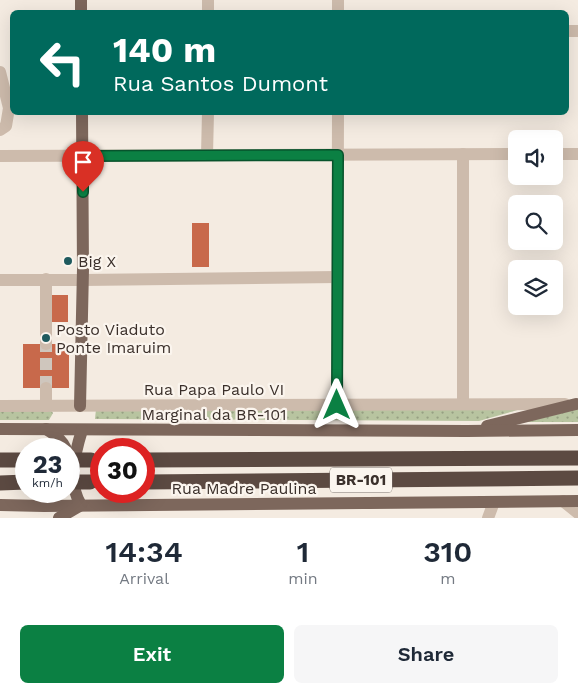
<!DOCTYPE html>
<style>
:root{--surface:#fff;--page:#f6f6f7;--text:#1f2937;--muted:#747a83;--accent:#0b8043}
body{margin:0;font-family:"Work Sans",sans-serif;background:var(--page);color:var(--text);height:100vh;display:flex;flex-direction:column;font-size:19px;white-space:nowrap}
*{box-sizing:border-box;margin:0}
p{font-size:16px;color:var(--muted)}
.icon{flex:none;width:28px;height:28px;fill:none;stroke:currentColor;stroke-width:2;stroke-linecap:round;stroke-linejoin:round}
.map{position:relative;height:518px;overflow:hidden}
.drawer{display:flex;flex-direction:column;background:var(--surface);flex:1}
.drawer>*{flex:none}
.top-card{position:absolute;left:10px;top:10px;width:559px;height:105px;border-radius:8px;box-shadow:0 5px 20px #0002;background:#00695c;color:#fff;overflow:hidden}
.fabs{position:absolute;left:508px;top:130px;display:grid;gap:10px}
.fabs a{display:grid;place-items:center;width:55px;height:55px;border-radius:8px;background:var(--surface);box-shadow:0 5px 20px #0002;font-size:25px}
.speed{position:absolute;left:15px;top:438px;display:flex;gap:10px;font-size:25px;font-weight:700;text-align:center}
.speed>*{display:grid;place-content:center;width:65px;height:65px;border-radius:50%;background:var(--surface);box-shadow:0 5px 20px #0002;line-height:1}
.speed small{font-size:12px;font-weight:400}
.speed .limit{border:8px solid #d22;background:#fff;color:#111}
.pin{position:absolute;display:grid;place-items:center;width:42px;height:42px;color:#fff;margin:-51px -21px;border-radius:50% 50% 50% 0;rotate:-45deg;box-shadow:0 0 5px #0007}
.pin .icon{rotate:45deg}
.me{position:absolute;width:55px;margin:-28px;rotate:0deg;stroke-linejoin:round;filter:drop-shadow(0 0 4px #0008)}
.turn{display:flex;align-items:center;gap:18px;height:105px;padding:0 20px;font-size:22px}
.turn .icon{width:65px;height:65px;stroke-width:2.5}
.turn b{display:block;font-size:35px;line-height:42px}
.eta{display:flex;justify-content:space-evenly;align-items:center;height:85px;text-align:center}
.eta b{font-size:30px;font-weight:600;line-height:35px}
.action{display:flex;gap:10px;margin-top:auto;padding:10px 20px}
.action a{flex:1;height:58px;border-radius:8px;background:var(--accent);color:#fff;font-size:20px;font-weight:600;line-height:58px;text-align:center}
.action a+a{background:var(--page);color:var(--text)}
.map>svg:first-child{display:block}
</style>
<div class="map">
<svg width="578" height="518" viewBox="0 0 578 518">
<defs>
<pattern id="grass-dots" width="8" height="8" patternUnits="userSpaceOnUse" patternTransform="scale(1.25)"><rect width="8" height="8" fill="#b8c4a0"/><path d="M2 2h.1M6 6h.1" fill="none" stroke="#97a083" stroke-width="1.8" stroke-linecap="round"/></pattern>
</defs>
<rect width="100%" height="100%" fill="#f4ebe1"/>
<g fill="url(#grass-dots)">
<path d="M0,408H49L53,413L49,420H0Z"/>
<path d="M96,409H521L479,421L95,419Z"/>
<path d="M578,409V422H525Z"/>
</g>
<g fill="#c8694b">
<rect x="192" y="223" width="17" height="44"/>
<rect x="50" y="295" width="18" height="27"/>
<rect x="23" y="344" width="46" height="44"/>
</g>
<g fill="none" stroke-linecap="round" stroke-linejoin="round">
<path stroke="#cfc6bd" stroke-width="12" stroke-dasharray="12 6" stroke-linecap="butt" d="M46,388V344"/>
<g stroke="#cdbbac" stroke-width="12">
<path d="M208,12V0"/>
<path d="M338,12V0"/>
<path d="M566,31H578"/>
<path d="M0,72L9,108L6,126L0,130"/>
<path d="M463,154V404"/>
<path d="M554,154H578"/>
<path d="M207,155L208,112"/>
<path d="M0,156L516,154"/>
<path d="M0,280H83L337,277"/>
<path d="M46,344V279"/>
<path d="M337,405L338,112"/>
<path d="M0,406L565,404"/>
<path d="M46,406V388"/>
<path d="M563,501L578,513"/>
<path d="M488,518L494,502"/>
</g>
<g stroke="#7d675c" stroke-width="12">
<path d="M81,0V12"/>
<path d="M80,406L83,269L82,112"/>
<path d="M487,426L576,404"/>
<path d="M0,429L467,431L578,430"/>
<path d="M46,429C55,434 62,440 66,449"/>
<path d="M0,505L44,506L578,501"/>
<path d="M59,518L81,505C67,482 75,453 82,430"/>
</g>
<g stroke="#5c4a42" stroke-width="15">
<path d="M0,460H26"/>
<path d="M144,460L578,458"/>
<path d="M144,482L578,478"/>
<path d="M0,483L26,482"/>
</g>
<g stroke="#5c4a42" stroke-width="15">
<path d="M69,460H91"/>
<path d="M69,482H90"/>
</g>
</g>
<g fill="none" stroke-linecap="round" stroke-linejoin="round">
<defs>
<path id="route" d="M83,192V156L338,155L337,405"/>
</defs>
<use href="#route" stroke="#07532c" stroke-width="12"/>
<use href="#route" stroke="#0b8043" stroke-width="9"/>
</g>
<g fill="#1f5a5e" stroke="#fbf5ee" stroke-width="2">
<circle cx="68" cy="261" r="5"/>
<circle cx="46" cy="338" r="5"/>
</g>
<g text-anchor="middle" stroke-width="4.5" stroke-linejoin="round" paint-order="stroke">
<rect fill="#fbf5ee" stroke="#756b66" stroke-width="1" x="330" y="467.5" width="62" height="25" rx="4"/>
<g font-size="15" font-weight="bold" fill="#3b302b">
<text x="361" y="485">BR-101</text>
</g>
<g font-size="16" fill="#3b302b" stroke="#fbf5ee" text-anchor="start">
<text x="78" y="267">Big X</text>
<text x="56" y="335">Posto Viaduto<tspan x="56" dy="18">Ponte Imaruim</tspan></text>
</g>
<g font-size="16" fill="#3b302b" stroke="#fbf5ee">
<text x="214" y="395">Rua Papa Paulo VI</text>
<text x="214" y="420">Marginal da BR-101</text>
<text x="244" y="494">Rua Madre Paulina</text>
</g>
</g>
</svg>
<div class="fabs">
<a><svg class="icon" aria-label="sound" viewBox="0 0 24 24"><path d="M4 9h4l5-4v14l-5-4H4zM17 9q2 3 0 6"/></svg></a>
<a><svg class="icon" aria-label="search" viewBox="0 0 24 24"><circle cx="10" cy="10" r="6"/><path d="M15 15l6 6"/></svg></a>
<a><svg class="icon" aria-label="layers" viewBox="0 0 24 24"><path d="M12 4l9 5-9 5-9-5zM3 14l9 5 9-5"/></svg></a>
</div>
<div class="speed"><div>23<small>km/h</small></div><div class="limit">30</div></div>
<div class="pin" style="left:83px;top:192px;background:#d93025"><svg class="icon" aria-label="arrive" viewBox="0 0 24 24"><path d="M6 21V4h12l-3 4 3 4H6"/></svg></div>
<svg class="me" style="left:337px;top:405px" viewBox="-20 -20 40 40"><path d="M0-17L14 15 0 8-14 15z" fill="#0b8043" stroke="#fff" stroke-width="4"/></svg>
<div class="top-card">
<div class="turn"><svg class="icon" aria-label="left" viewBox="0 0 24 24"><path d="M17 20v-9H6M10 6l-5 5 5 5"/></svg><div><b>140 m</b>Rua Santos Dumont</div></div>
</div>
</div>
<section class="drawer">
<div class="eta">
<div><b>14:34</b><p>Arrival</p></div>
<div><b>1</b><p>min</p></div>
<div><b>310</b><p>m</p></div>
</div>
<div class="action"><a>Exit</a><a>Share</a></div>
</section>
